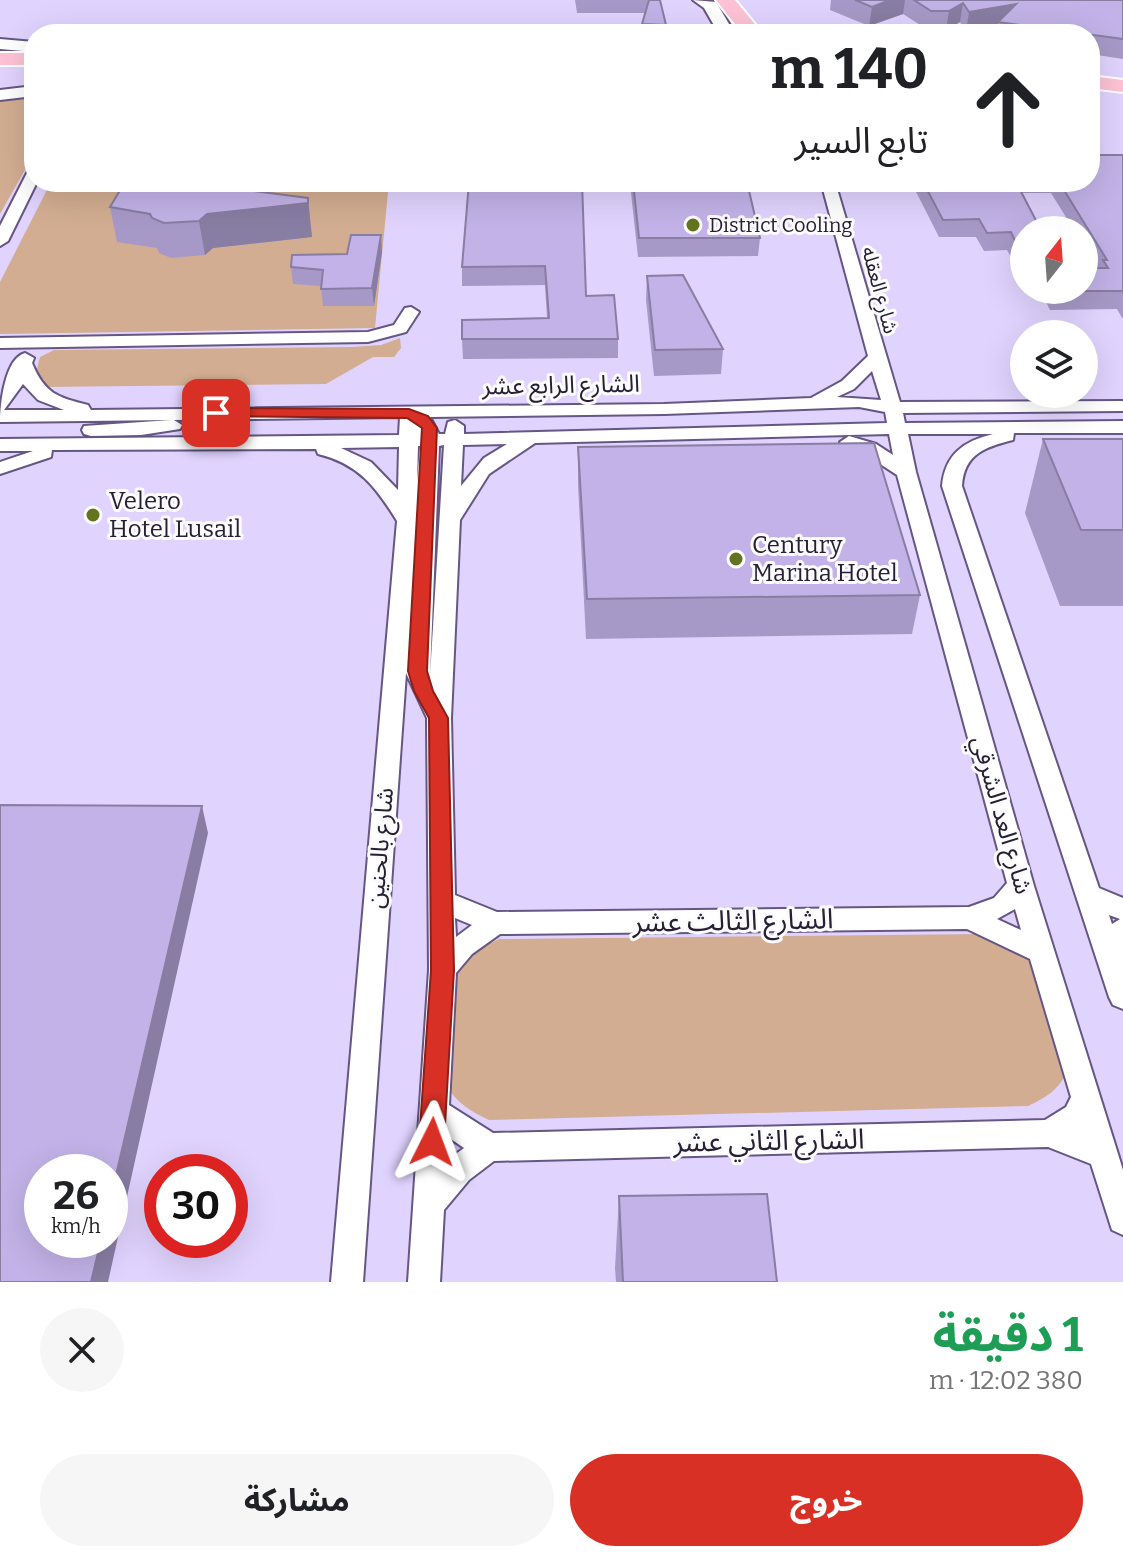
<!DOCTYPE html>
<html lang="ar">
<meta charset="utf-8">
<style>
:root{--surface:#fff;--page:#f6f6f6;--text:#202124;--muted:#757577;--accent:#d93025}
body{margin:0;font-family:Bitter,"Noto Sans Arabic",serif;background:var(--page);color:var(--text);direction:rtl;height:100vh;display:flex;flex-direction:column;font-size:30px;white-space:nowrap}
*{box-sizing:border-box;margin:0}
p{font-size:26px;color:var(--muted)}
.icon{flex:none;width:44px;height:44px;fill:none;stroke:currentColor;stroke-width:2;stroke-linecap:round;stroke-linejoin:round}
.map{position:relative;height:1282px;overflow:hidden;direction:ltr}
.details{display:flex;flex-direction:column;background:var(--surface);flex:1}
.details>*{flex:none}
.hud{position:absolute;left:24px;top:24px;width:1076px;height:168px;border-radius:32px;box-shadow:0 8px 32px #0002;direction:rtl;background:#fff;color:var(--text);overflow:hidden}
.needle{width:52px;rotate:17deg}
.controls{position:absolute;left:1010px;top:216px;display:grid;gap:16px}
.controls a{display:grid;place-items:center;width:88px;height:88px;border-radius:50%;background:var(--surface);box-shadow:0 8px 32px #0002;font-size:40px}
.speed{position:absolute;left:24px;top:1154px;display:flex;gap:16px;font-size:40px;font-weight:700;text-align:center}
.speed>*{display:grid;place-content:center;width:104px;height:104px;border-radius:50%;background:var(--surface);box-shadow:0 8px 32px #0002;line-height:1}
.speed small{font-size:20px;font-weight:400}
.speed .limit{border:12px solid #d22;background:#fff;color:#111}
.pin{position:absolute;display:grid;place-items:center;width:68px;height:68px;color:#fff;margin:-34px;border-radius:16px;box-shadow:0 4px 12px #0006}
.me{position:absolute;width:88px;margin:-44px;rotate:3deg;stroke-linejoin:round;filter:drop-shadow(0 0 6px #0008)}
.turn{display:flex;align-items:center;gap:28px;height:168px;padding:0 40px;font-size:36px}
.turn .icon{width:104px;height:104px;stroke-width:2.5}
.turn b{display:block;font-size:56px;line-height:68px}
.round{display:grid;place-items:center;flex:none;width:84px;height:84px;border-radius:42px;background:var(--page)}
.summary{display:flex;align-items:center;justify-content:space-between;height:136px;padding:0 40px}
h1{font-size:48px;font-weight:700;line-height:60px;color:#1e9e55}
.cta{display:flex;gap:16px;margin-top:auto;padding:16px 40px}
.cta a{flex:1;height:92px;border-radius:48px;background:var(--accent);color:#fff;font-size:32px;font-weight:700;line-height:92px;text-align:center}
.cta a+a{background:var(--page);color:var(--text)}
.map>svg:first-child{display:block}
</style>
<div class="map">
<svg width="1123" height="1282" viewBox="0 0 1123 1282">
<rect width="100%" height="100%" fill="#e0d3fe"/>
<g fill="#d2ad91">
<path d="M34,95V154L0,214V101Z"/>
<path d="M51,182H389L375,328L0,334V282Z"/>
<path d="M400,338L401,348L394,357H373L326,384L41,387L35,377L40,357L54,350L352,347L381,345Z"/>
<path d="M983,934L1003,941L1033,963L1068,1069C1060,1089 1047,1097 1028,1106L489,1120C435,1095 440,1070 444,1019C444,1008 443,991 448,982C460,963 479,948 499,939Z"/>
</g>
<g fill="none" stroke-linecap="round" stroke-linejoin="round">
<defs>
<g id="street">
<path d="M34,169V182H37L8,241L0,246V226L27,173Z"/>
<path d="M821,182H835L900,402L1123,401V411L903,413L905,423L1123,421V433H1014L1013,440C985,447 964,454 962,486L1099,888L1123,898V1009L1113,1005L1109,997L942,486C945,454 964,441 993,434H908L916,472L1034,886L1123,1170V1235L1112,1230L1091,1164L1048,1147L494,1161L469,1180L444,1210L440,1282H408L429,970L427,718L406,673L363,1282H331L397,521C376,487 359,464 318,454L316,449L52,450L51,457L0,474V462L33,451H0V439L399,435L400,417L174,420L182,425L180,429L141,435L91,436L84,434L82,430L84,426L171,420L0,422C0,404 5,358 25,353L34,358L32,363C45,394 57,397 88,405L91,410L664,404L811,398L842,381L868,356ZM872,371L881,400L837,397L854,389ZM23,384L38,400L64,410H4ZM859,407L885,412L887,423L464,434V426L455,420L448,422L445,434H439L430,417L664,414ZM889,434L893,455L876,444L849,436L840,442L842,446L862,452L897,475L1007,883L994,898L969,907L497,912L455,895L451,718L460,520L489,474L535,443ZM507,444L484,458L461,486L463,445ZM444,445L430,676L439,446ZM418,446H420L417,482ZM399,447L398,490L371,462L341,448ZM1015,909L1021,930L997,919ZM1109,915L1120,919L1112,924ZM455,918L472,925L456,937ZM967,929L1030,959L1071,1097L1066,1107L1045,1120L493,1133L449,1105L456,973L472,954L500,934ZM448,1137L464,1148L446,1161Z"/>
<path d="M411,307L419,312L406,332L368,342L0,348V338L368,332L394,325L405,308Z"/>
</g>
<g id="secondary">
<path d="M693,0L716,2L735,34H719L704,8Z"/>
<path d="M0,39L34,42V52L0,49Z"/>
<path d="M34,86V96L0,100V90Z"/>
</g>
<g id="primary">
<path d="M716,0H735L763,34H743Z"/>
<rect x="0" y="53" width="34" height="12"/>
<path d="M1090,76L1123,80V92L1090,88Z"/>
</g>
</defs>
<use href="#street" stroke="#655684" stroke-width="4"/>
<use href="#secondary" stroke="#655684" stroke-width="4"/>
<use href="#primary" stroke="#fff" stroke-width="4"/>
<use href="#street" fill="#fff" fill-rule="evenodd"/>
<use href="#secondary" fill="#fff" fill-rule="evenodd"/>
<use href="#primary" fill="#fdc2d6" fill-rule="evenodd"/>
</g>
<g fill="#a799c7">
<path d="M575,0H660L666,25V34H641L642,24L645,13H577Z"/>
<path d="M831,0H1123V59L1090,54V34H996L998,26L966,32L960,22L946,30H928L903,14L869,26L830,10Z"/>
<path d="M1123,155V318H1122L1117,309L1050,310L1040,290H1084L1096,268L1084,248V230H1074L1051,193H1022L1024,261H1013L1007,250L984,251L976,237H939L911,182H1090Z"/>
<path d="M469,182L586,296L618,339V358L463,359L462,339L547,318L545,285L462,286V267Z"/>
<path d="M632,182H747L760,238L758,256L638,257L631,193Z"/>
<path d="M165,190L312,232V237L213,248L205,255L171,258L159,253L157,248L117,242L110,207Z"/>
<path d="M381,235L382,252L374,306H323L321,286L293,284L291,267L347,254Z"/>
<path d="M647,276L723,349L721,374L654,376L646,300Z"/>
<path d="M1043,439H1123V606H1060L1025,513Z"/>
<path d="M578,447L920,595L912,634L586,639L578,485Z"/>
<path d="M619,1196L777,1282H616L615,1268Z"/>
</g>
<g fill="#887da2">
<path d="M890,0H905L903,14L869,26L872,7Z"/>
<path d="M963,3L960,22L946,30L949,11Z"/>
<path d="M1016,4L998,22V26L966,32L969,12Z"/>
<path d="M308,198L312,237L213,248L205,255L199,221L207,214Z"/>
<path d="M381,235L382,252L374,306L372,288Z"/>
<path d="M202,806L208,833L108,1282H91L101,1240H110V1201Z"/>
</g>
<g fill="#c2b2e7" stroke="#887da2" stroke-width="2">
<path d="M649,0H660L666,25L642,24Z"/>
<path d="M855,0H890L872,7Z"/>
<path d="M914,0H1123V39L998,22L1016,4L969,12L963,3L949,11H931Z"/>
<path d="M1090,155H1123V293L1122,291H1054V290H1084V268H1108L1103,260H1107L1059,182H1090Z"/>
<path d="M125,182H163L165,190H247L308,198V203L207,214L199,221L164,223L152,218L150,214L110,207Z"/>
<path d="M469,182H582L586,296L614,295L618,339H462V320L549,318L545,266L462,267Z"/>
<path d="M633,182H747L760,238H639Z"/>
<path d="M923,182H1016L1041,230H1024V243H1016L1011,232L987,233L979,219L943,220Z"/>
<path d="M351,235H381L372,288L321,289L323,270L291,267L292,255L347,254Z"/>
<path d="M683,275L723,349L655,350L647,276Z"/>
<path d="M1043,439H1123V530H1081Z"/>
<path d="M874,443L920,595L587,599L578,447Z"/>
<path d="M0,805L202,806L110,1201V1172H42V1240H101L91,1282H0Z"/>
<path d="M767,1194L777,1282H623L619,1196Z"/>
</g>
<path fill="#d93025" stroke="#8d1f18" stroke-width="2" d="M216,408L409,409L428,416L437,428L427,671L433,691L448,718L454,970L444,1142L440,1150L432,1153L423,1150L419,1142L431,970L429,718L414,691L408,671L422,428L407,418L211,416V410Z"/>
<g fill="#64731f" stroke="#fcfcfc" stroke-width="3">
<circle cx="693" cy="225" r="8"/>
<circle cx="93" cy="515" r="8"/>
<circle cx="736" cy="559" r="8"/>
</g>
<g text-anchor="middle" stroke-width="6" stroke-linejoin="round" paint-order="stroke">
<g font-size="20" fill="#272034" stroke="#fcfcfc" text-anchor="start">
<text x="709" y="232">District Cooling</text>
</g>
<g font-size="20" fill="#272034" stroke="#fcfcfc">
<text transform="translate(880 290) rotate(75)" y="7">شارع العقله</text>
</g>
<g font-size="24" fill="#272034" stroke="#fcfcfc">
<text transform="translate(561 385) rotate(-1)" y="8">الشارع الرابع عشر</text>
<text transform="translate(1002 815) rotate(74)" y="8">شارع العد الشرقي</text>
<text transform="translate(380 848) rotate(-85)" y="8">شارع بالحنين</text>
</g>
<g font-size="24" fill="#272034" stroke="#fcfcfc" text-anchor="start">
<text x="109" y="509">Velero<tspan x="109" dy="28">Hotel Lusail</tspan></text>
<text x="752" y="553">Century<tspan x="752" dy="28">Marina Hotel</tspan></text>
</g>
<g font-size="28" fill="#272034" stroke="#fcfcfc">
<text transform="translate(733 920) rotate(-1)" y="10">الشارع الثالث عشر</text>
<text transform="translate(769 1140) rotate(-1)" y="10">الشارع الثاني عشر</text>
</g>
</g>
</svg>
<div class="controls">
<a><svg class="needle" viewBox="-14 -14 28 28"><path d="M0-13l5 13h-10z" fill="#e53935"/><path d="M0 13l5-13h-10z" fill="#757577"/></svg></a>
<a><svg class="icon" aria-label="layers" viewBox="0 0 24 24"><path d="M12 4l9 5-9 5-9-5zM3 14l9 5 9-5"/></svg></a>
</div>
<div class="speed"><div>26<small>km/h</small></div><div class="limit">30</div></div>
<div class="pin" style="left:216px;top:413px;background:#d93025"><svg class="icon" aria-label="arrive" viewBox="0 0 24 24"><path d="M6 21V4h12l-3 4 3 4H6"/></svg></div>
<svg class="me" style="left:432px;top:1142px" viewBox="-20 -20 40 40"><path d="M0-17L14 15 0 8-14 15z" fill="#d93025" stroke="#fff" stroke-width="4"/></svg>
<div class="hud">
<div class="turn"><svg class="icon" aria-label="ahead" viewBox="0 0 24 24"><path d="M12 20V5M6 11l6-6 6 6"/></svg><div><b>140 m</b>تابع السير</div></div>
</div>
</div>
<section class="details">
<div class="summary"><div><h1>1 دقيقة</h1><p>380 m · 12:02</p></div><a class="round"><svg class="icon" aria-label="close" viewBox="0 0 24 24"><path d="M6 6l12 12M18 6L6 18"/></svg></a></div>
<div class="cta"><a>خروج</a><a>مشاركة</a></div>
</section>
